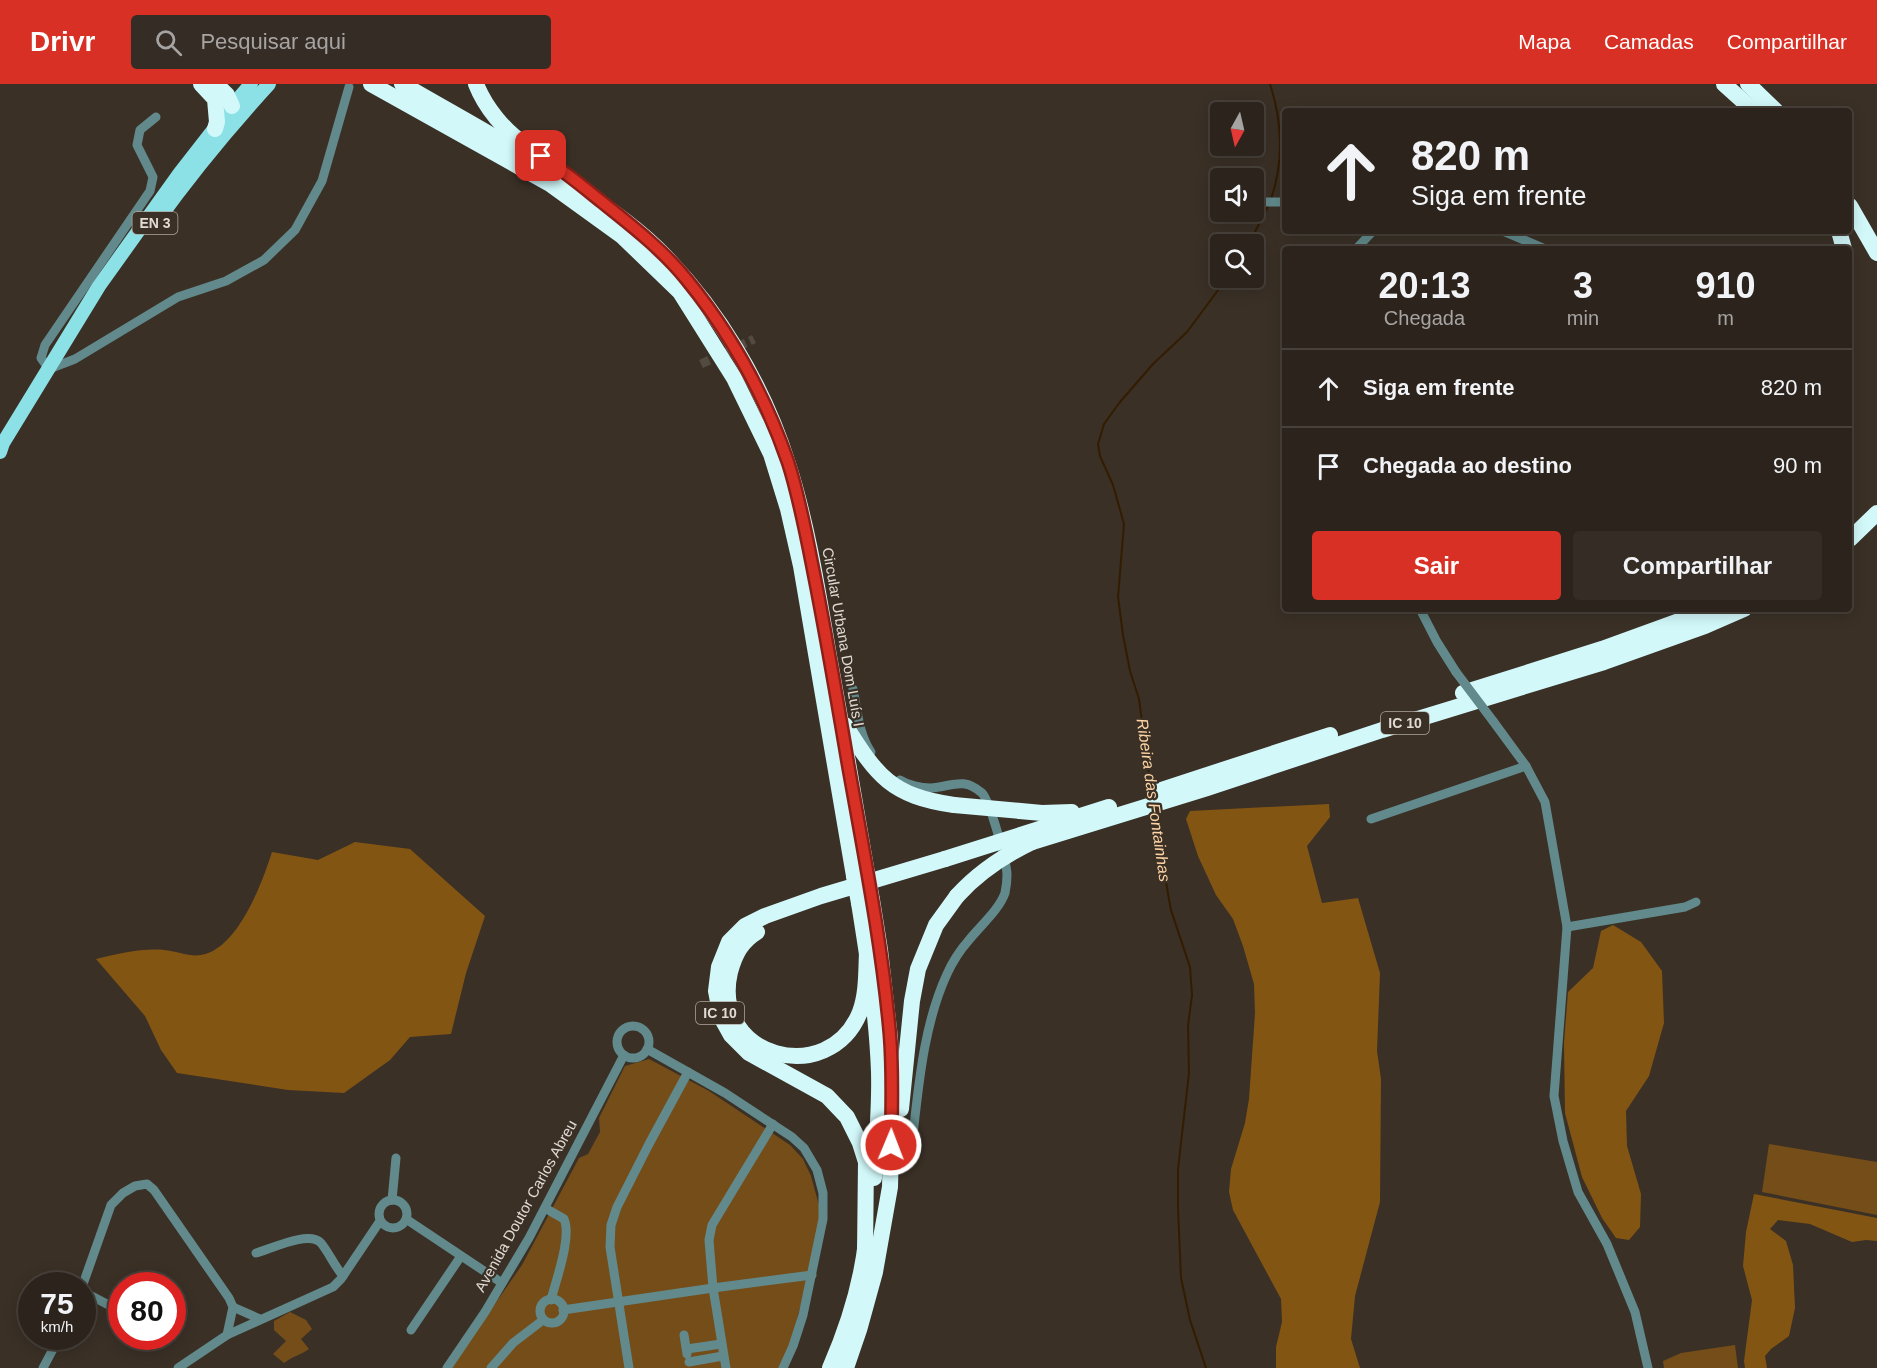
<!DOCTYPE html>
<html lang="pt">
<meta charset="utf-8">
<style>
:root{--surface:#2c241c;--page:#342c25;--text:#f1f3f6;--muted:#a6a4a3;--line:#48413b;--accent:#d93025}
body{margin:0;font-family:Arial,sans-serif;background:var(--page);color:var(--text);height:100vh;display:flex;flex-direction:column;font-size:22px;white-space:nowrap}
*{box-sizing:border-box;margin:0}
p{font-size:20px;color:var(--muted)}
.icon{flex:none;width:33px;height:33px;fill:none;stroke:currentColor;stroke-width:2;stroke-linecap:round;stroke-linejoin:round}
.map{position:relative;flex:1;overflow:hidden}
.panel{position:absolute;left:1282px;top:162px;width:570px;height:366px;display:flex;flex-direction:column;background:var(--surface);border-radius:6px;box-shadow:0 3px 15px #0003,0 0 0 2px var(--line)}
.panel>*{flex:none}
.top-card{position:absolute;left:1282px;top:24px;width:570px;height:126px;border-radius:6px;box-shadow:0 3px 15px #0003,0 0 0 2px var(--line);background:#2c241c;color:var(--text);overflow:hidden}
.needle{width:39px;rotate:188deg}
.tools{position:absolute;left:1210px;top:18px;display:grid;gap:12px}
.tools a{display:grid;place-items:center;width:54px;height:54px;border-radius:6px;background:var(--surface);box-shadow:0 3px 15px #0003,0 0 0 2px var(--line);font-size:30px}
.speed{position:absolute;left:18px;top:1188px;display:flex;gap:12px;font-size:30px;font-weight:700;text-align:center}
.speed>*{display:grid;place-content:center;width:78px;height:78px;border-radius:50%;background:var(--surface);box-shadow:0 3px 15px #0003,0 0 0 2px var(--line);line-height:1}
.speed small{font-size:15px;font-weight:400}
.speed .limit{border:9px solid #d22;background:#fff;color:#111}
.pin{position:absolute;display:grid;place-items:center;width:51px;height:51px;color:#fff;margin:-26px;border-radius:12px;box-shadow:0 3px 9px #0006}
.me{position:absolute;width:66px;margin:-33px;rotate:1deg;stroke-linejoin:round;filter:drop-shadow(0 0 4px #0008)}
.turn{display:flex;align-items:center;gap:21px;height:126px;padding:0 30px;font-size:27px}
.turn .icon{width:78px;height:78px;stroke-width:2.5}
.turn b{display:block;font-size:42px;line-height:51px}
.eta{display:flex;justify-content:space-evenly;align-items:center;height:102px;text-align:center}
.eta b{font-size:36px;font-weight:800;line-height:42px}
.button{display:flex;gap:12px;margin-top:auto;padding:12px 30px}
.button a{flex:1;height:69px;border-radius:6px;background:var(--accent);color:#fff;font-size:24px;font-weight:800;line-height:69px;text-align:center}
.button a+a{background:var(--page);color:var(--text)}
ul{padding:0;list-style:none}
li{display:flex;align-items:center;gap:18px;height:78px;padding:0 30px;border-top:2px solid var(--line)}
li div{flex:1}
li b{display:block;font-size:22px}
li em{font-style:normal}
header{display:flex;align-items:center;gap:36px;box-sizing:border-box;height:84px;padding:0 30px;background:var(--accent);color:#fff}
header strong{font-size:28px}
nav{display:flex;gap:33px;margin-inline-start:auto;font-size:21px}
.search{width:420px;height:54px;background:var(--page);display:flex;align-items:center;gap:15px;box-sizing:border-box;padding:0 21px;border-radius:6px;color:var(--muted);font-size:22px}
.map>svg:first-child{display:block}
</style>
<header>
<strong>Drivr</strong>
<div class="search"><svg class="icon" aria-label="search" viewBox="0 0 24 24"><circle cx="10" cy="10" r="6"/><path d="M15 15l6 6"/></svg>Pesquisar aqui</div>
<nav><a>Mapa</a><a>Camadas</a><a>Compartilhar</a></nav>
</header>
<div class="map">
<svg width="1877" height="1284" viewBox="0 0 1877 1284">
<rect width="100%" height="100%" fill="#3a3026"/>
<g fill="#744d19">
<path d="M649,975L709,1007L790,1061L803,1075L811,1092L820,1125L816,1162L791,1258L779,1284H450L522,1181L579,1074L588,1070L600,1048L599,1034L625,982Z"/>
<path d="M1769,1060L1877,1078V1131L1762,1108Z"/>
<path d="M290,1228L306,1236L312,1245L301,1255L309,1265C301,1271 293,1272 284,1279L273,1270L286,1257L274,1246V1237Z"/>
<path d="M1735,1261L1738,1284H1664L1663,1277L1681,1269Z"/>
</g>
<g fill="#835513">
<path d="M1329,720L1330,733L1307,762L1322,819L1358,814L1380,889L1377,967L1381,995L1380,1118L1355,1212L1351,1255L1360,1284H1276V1263L1282,1238L1281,1215L1233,1126L1229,1108L1231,1085L1245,1039L1249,1015L1255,929L1254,900L1243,862L1233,835L1216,811L1198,772L1186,735L1190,727Z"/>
<path d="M355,758L410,765L485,832L466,889L451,950L410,953L390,976L344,1009L288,1006L177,989L161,966L145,932L96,875C118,870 142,864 164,866C176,867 190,873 201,871C238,865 262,799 272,768L318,776Z"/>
<path d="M1613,841L1641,858L1662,887L1664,939L1649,992L1626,1027L1627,1062L1641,1110L1640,1143L1629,1156L1616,1154L1602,1134L1582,1093L1565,1029L1564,959L1568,908L1593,884L1601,847Z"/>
<path d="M1754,1110L1877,1134V1157L1866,1156L1852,1158L1810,1140L1778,1136L1770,1145L1786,1157L1793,1181L1795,1224L1789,1252L1771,1265L1765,1272L1767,1284H1745L1744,1277L1752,1216L1743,1182L1746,1148Z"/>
</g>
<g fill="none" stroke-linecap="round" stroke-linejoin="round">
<g stroke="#331c00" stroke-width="2">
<path d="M1270,0C1282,37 1284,77 1271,115"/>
<path d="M1249,160L1269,120"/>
<path d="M1151,706L1139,615L1130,587L1123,551L1118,513L1124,440L1113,401L1100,372L1098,360L1104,340L1120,318L1153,280L1187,248L1227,194"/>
<path d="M1153,726L1171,826L1190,883L1192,911L1188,942L1189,989L1178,1085V1124L1181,1194L1190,1236L1206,1284"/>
</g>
<path stroke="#534a40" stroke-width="9" stroke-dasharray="9 4.5" stroke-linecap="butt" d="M701,280L754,255"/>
<g stroke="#628a8c" stroke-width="9">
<path d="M156,33L140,46L137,61L153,93L150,107L45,261L41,274L49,285L75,275L178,213L226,197L264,176L295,146L322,97L349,3"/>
<path d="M1261,118H1286"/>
<path d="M1503,147L1545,165"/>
<path d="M1356,165L1373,147"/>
<path d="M1420,525L1437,558L1456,588"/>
<path d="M853,605C857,625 859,651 871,668"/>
<path d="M1493,637L1526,682L1545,718L1567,843L1554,1012L1563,1057L1578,1108L1607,1160L1635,1228L1648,1284"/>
<path d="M900,696C908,701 921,704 930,704C952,703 962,692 982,709C990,717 1007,779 1007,791C1007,796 1006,804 1005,809C999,826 980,842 969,856C961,865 952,879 947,890C922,944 918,1010 911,1068"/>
<path d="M1371,735L1526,682"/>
<path d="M1567,843L1685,823L1696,818"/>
<circle cx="633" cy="958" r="16"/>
<path d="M647,965L725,1009L792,1053L804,1064L817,1086L823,1109V1135L803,1231L793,1262L783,1284"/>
<path d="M773,1040L712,1141L709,1156L713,1204L812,1191"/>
<circle cx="393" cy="1130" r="14"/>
<path d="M392,1116L396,1074"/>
<path d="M545,1124L564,1135C572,1153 556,1196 551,1216"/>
<path d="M406,1135L502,1199"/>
<path d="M256,1169C271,1165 309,1146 321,1159C329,1169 334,1181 343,1192"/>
<path d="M82,1203L111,1121L123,1109L135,1102L147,1100L154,1106L229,1214L233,1223L227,1251"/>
<path d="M82,1207L122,1228"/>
<circle cx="552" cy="1227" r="12"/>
<path d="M233,1223L260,1235"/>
<path d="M563,1226L713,1204L726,1284"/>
<path d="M411,1246L461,1172"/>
<path d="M684,1251L687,1270"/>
<path d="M687,1265L721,1260"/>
<path d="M689,1278L723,1272"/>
<path d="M43,1284L60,1252"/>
<path d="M178,1284L227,1251L333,1203L341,1195L380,1137"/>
<path d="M447,1284L485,1228L529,1154L624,971"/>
<path d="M491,1284L513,1259L543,1236"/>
<path d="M629,1284L610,1163L611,1141L617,1123L649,1060L688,988"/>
</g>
<g stroke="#8be1e6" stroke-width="14">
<path d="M155,140C190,91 228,45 269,0"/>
<path d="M0,368L3,359L99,202L179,90L232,22L251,0"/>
</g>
<g stroke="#d2f8fa" stroke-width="16">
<path d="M201,0L215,15L217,38L215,45"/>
<path d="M216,0L227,11L232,22"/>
<path d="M371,0L550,100L622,152L680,208L734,294L771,370L788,425L801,482L854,792"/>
<path d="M402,0C457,32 513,62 567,97C598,117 630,138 657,164C717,223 763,300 788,380C808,442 818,508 829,572C842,644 855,717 867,789"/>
<path d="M476,0C485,23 505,48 526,61"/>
<path d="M1724,0L1754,27"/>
<path d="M1748,0L1776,27"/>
<path d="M1850,122L1877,169"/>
<path d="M1839,147L1844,165"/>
<path d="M1850,455L1877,429"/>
<path d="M1463,609L1602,565L1712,525"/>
<path d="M845,641C877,692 891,712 954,721"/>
<path d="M1158,707L1330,651"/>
<path d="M1032,758L1207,704L1382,646L1604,578L1705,542L1744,525"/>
<path d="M859,819C868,875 877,931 879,988C880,1024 877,1059 874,1094"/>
<path d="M757,848C741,858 735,870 730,888C710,974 829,1005 860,928C867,909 866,888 867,869"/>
<path d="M901,1025L912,917L918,885L936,841L957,812"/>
<path d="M865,1168L866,1078L860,1059L847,1033L827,1012L749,969L731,951L721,933L716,907L719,883L729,858L745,842L765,832L821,812L945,775"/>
<path d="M830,1284C847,1245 861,1201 866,1158"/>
<path d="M846,1284L859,1246L875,1188L890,1103L892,1019L890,954L880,866L872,816"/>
</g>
<path stroke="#628a8c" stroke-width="9" d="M1456,588L1493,637"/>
<g stroke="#d2f8fa" stroke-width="16">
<path d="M954,721L1042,729L1072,728"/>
<path d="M945,775L1109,723"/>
<path d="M867,789L872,816"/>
<path d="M854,792L859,819"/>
<path d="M957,812C979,788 1003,772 1032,758"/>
</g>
</g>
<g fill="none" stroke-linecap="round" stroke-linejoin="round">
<defs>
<path id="route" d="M541,72C563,86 582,102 602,118C632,142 663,166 687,196C731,250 765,312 788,378C799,412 806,449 813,485C826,550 837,615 848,680C864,770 882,860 890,951C893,988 892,1024 891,1061"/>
</defs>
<use href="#route" stroke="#8d1f18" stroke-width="15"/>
<use href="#route" stroke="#d93025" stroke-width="10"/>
</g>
<g text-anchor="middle" stroke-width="4.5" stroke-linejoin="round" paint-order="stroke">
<g fill="#3a3026" stroke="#afa8a0" stroke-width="1.5">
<rect x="132.5" y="128" width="45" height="22" rx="4.5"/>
<rect x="1381" y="628" width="48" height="22" rx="4.5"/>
<rect x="696" y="918" width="48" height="22" rx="4.5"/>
</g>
<g font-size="14" font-weight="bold" fill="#e1dbd4">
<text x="155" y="144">EN 3</text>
<text x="1405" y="644">IC 10</text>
<text x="720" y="934">IC 10</text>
</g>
<g font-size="15" fill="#e1dbd4" stroke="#3a3026">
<text transform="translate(843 553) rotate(80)" y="5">Circular Urbana Dom Luís I</text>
<text transform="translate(526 1122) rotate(-61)" y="5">Avenida Doutor Carlos Abreu</text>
</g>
<g font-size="16" font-style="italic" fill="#fed4a5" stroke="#3a3026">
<text transform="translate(1154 716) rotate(82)" y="6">Ribeira das Fontainhas</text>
</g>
</g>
</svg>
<div class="tools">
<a><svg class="needle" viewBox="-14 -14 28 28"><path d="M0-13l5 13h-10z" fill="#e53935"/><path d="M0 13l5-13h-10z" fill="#a6a4a3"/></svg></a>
<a><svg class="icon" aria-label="sound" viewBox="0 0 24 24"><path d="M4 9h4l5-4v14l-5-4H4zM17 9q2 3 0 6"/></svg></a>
<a><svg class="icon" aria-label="search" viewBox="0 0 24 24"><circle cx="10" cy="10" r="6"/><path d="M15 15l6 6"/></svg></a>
</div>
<div class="speed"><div>75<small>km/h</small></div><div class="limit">80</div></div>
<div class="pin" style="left:541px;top:72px;background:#d93025"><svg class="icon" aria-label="arrive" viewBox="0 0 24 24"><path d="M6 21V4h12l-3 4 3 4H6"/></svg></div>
<svg class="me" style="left:891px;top:1061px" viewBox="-20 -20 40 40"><circle r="17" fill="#d93025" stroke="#fff" stroke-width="3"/><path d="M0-11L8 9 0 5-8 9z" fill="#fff"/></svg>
<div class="top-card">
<div class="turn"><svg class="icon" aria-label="ahead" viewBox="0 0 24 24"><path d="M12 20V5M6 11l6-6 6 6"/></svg><div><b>820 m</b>Siga em frente</div></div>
</div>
<section class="panel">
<div class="eta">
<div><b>20:13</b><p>Chegada</p></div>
<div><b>3</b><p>min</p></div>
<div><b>910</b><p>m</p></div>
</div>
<ul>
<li><svg class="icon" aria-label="ahead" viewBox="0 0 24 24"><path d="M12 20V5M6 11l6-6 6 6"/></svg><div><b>Siga em frente</b></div><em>820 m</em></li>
<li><svg class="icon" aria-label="arrive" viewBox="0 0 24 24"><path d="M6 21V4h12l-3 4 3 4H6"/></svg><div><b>Chegada ao destino</b></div><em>90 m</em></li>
</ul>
<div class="button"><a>Sair</a><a>Compartilhar</a></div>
</section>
</div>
